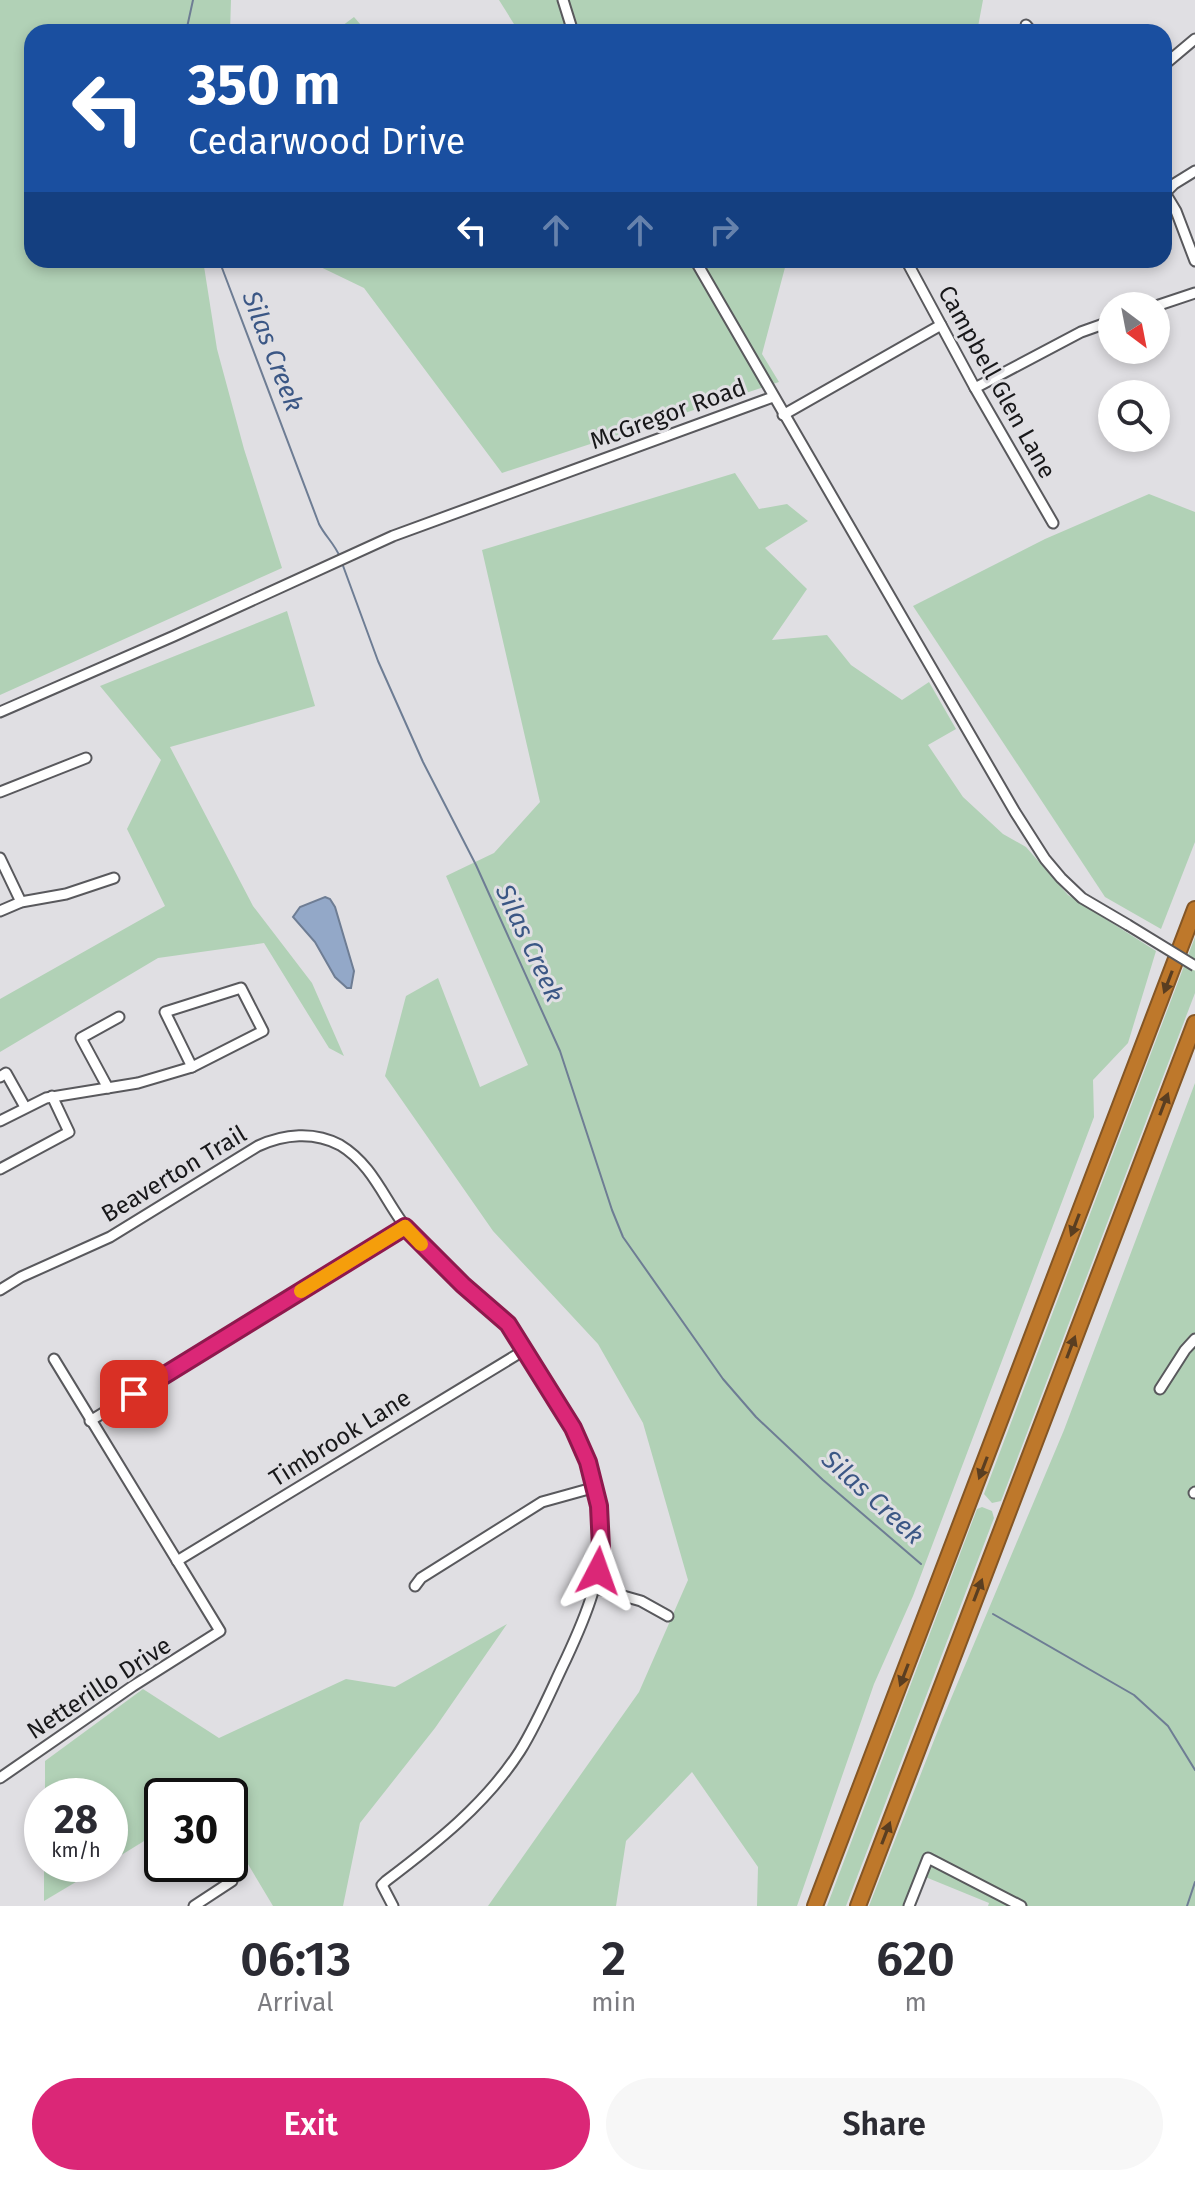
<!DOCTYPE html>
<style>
:root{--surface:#fff;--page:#f7f7f7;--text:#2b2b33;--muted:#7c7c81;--accent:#db2777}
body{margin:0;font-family:"Fira Sans",sans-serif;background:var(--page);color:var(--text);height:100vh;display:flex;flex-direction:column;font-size:30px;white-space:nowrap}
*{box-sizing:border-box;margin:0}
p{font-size:26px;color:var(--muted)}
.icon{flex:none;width:44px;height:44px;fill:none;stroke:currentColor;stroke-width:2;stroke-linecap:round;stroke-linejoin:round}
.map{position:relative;height:1906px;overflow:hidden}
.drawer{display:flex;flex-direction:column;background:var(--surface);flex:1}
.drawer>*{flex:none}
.top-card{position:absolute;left:24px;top:24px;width:1148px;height:244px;border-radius:24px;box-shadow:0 4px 12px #0003;background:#1a4fa0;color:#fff;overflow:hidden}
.needle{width:52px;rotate:148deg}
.controls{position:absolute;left:1098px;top:292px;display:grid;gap:16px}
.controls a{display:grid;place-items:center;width:72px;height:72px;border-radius:50%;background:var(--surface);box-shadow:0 4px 12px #0003;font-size:40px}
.speed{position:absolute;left:24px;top:1778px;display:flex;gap:16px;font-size:40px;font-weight:700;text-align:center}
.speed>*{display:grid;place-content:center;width:104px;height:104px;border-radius:50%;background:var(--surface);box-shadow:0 4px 12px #0003;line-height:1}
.speed small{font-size:20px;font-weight:400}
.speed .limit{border:4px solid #111;border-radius:12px;background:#fff;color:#111}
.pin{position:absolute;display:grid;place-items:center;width:68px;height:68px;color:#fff;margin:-34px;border-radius:16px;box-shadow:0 4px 12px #0006}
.me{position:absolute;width:88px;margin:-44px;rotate:4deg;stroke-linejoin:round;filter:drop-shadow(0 0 6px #0008)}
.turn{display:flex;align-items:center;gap:28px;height:168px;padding:0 32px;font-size:36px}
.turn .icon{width:104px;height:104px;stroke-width:2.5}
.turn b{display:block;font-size:56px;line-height:68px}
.lanes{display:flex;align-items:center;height:76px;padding:0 32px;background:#0003;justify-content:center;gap:40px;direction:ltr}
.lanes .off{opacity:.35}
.eta{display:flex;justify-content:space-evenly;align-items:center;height:136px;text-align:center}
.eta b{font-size:48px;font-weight:600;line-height:56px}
.cta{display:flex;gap:16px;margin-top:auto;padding:16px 32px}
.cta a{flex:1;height:92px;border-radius:48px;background:var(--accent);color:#fff;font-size:32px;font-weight:600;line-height:92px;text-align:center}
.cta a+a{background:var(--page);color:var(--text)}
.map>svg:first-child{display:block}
</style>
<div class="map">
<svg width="1195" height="1906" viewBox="0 0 1195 1906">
<rect width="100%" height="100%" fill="#e0dfe3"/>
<g fill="#b1d1b6">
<path d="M0,0H231L230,32H32V260H203L217,349L244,449L282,568L0,695Z"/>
<path d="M499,0H983L977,32H519Z"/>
<path d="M354,17L367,32H334Z"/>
<path d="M306,260H787L762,354L779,382L502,473L364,288Z"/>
<path d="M735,473L759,509L787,504L808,521L765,548L807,589L772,640L827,635L851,665L902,700L929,682L956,729L928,745L963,797L1003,834L1026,847L1068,895L1156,951L1128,1043L1093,1080L1094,1117L913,1596L874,1684L797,1906H757L758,1867L692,1772L626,1841L616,1906H488L639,1692L688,1580L643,1423L598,1344L493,1231L385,1076L406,996L438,978L480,1087L528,1065L446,876L494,853L540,802L482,550Z"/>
<path d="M1149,494L1195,512V842L1161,929L1105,897L913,606L1045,539Z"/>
<path d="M287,611L315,706L170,747L253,906L312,983L344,1056L329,1048L264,943L158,958L0,1052V999L165,906L127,829L161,760L100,686Z"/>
<path d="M1195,937V993L1001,1501L992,1503L984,1494Z"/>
<path d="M1195,1083V1906H988L989,1903L918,1874L905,1906H869L942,1720L1064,1430Z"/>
<path d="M982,1507L992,1511L994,1518L846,1906H827L977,1509Z"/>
<path d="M507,1624L435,1728L360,1823L343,1906H273L230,1834V1796H162V1830L110,1862V1796H45V1761L143,1689L219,1738L346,1679L395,1687Z"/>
<path d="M44,1864H106L44,1901Z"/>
</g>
<path fill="#93a8c8" stroke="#6e7d94" stroke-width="2" d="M325,897L330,899L335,907L354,971L351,988H347L335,977L315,942L293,917L300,907Z"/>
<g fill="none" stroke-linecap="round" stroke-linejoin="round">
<g stroke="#6e7d94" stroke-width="2">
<path d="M186,32L193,0"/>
<path d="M219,260L319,524C325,536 334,543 340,557"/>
<path d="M342,563L378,661L423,762L476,865L560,1051L612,1210L623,1237L723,1379L756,1417L823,1480L921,1564"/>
<path d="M993,1614L1134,1695L1168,1726L1195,1770"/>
<path d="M1187,1906L1195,1882"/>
</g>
<defs>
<g id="minor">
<path d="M563,0L573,32"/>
<path d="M1026,25L1032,32"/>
<path d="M1164,65L1195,39"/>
<path d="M1164,191L1176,211L1195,261"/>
<path d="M1165,193L1174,184L1195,171"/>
<path d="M695,260L1015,812L1045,859L1061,878L1082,898L1128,925"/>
<path d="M906,260L975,388L1053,523"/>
<path d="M1156,306L1195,293"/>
<path d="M975,388L1081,332L1112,321"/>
<path d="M783,415L941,325"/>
<path d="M0,712L174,636L393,536L773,397"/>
<path d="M0,792L86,758"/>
<path d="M0,858L21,902"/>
<path d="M0,911L21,902L66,894L114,878"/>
<path d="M241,988L263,1031L192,1067L165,1012Z"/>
<path d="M0,1077L6,1073L25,1107"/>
<path d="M108,1088L81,1038L119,1017"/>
<path d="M0,1121L46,1098L138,1083L192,1067"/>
<path d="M0,1169L69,1132L52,1096"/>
<path d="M0,1290L21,1277L110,1237L258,1146C284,1134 314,1131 340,1145C375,1166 386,1205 411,1234C439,1266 475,1290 505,1320C517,1333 524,1352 534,1366C566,1417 597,1464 601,1526C604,1574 586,1616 566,1659C551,1690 538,1722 520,1751C486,1804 435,1844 386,1881L382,1885L393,1906"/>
<path d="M1160,1389L1185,1350L1195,1339"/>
<path d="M90,1421L405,1227"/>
<path d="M1194,1493L1195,1492"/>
<path d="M177,1561L523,1351"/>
<path d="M415,1586L421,1578L542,1502L596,1487"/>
<path d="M595,1588L641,1601L668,1616"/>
<path d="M0,1778L133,1686L220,1631L54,1359"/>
<path d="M194,1906L232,1881"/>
<path d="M909,1906L928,1858L1021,1906"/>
</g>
<g id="highway">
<path d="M815,1906L1195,909"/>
<path d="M858,1906L1195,1023"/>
</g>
</defs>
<use href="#minor" stroke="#59595d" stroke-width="13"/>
<use href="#highway" stroke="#845625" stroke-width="18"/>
<use href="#minor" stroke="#fff" stroke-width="9"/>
<use href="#highway" stroke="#be782b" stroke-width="14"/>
<defs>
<path id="minor-bridge" d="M1128,925L1195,966"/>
</defs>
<use href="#minor-bridge" stroke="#59595d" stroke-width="13" stroke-linecap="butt"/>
<use href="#minor-bridge" stroke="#fff" stroke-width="9"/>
</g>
<defs><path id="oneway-solid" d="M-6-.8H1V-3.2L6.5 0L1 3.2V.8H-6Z" transform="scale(2)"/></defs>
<g fill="#5a3e21">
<use href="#oneway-solid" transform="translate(1168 982) rotate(111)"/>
<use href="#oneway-solid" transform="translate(1164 1104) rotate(-69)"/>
<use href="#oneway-solid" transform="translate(1075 1225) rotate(111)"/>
<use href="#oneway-solid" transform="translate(1071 1347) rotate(-69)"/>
<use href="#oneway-solid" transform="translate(983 1468) rotate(111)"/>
<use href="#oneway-solid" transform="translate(978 1590) rotate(-69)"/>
<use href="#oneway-solid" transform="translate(904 1675) rotate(111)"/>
<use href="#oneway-solid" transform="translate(886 1833) rotate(-69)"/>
</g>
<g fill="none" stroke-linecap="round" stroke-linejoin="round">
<defs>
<path id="route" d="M134,1394L405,1227L463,1285L508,1324L573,1428L588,1462L599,1506L601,1548L598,1571"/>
</defs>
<use href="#route" stroke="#8e194d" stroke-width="20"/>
<use href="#route" stroke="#db2777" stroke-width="14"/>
<path stroke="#f59e0b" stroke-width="14" d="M301,1291L405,1227L421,1244"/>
</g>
<g text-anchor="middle" stroke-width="6" stroke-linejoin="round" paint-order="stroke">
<g font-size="24" fill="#18181a" stroke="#e0dfe3">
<text transform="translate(997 382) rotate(61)" y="8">Campbell Glen Lane</text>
<text transform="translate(668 414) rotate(-20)" y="8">McGregor Road</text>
<text transform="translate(174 1174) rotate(-31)" y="8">Beaverton Trail</text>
<text transform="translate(340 1438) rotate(-32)" y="8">Timbrook Lane</text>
<text transform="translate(99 1688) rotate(-33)" y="8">Netterillo Drive</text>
</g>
<g font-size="26" font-style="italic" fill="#3b5785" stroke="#e0dfe3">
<text transform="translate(273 351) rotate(69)" y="9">Silas Creek</text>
<text transform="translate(530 943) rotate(65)" y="9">Silas Creek</text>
<text transform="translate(873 1497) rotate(42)" y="9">Silas Creek</text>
</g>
</g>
</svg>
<div class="controls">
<a><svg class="needle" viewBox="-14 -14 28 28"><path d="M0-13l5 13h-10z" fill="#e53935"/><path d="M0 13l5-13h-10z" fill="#7c7c81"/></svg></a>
<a><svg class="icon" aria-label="search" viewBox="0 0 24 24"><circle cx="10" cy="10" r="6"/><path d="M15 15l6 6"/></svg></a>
</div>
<div class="speed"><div>28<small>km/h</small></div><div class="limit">30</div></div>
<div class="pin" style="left:134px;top:1394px;background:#d93025"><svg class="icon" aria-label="arrive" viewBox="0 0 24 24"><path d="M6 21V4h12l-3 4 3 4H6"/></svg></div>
<svg class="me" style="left:598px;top:1571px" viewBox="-20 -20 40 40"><path d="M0-17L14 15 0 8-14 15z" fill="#db2777" stroke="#fff" stroke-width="4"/></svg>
<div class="top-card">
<div class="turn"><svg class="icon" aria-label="left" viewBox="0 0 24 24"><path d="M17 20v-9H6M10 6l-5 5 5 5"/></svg><div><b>350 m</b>Cedarwood Drive</div></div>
<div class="lanes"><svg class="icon" aria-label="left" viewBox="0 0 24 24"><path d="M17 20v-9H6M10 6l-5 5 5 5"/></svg><svg class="icon off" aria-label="ahead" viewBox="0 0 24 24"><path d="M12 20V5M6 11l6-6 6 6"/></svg><svg class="icon off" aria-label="ahead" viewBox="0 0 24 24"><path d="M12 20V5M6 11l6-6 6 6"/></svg><svg class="icon off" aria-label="right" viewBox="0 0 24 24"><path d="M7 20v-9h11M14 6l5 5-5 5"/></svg></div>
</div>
</div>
<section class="drawer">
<div class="eta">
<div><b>06:13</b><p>Arrival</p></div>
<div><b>2</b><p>min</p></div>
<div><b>620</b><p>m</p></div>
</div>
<div class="cta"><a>Exit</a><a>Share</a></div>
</section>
